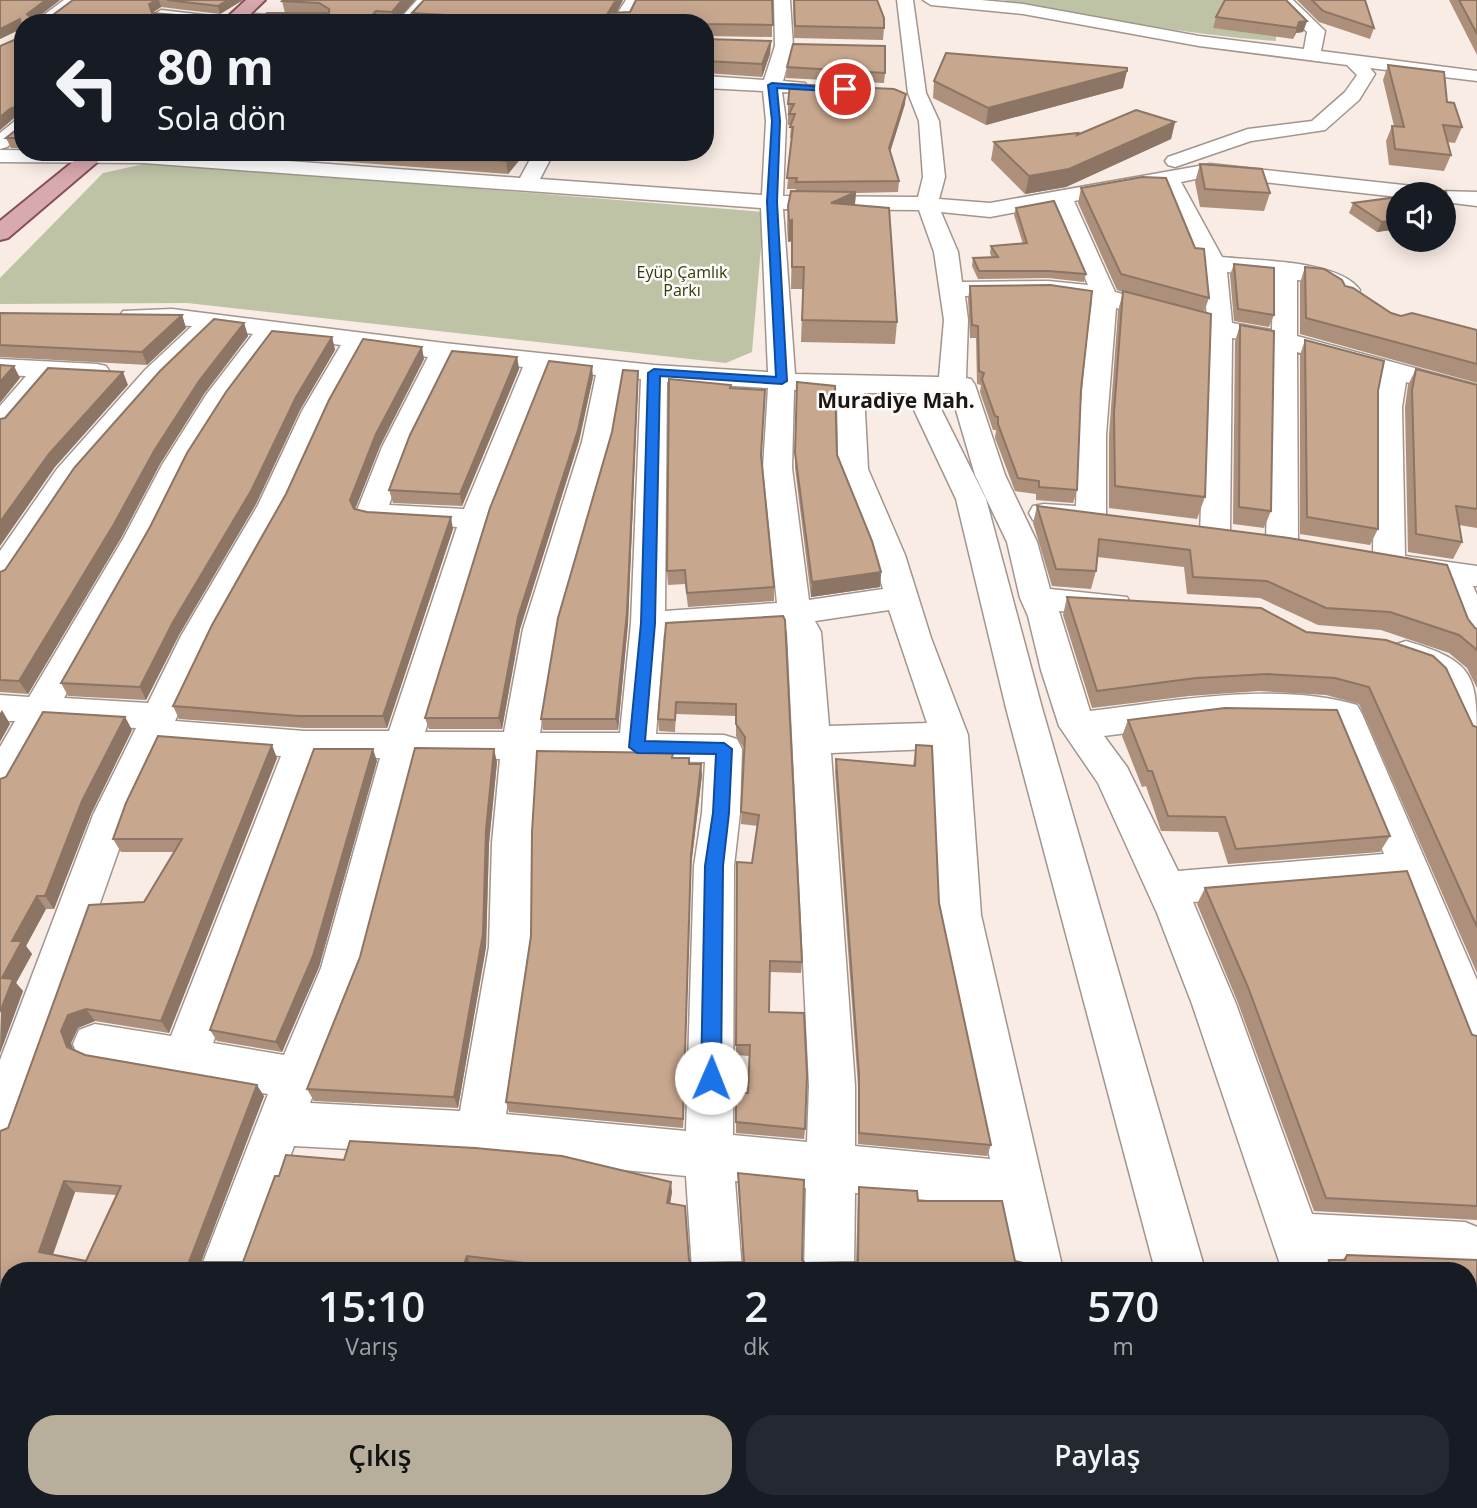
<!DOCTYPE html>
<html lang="tr">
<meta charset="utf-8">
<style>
:root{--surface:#171b24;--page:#242831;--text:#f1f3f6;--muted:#9ea1a6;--accent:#b7af9b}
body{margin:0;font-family:"Open Sans",sans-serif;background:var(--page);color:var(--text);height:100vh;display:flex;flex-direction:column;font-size:26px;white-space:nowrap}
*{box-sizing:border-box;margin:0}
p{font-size:23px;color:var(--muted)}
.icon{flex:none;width:38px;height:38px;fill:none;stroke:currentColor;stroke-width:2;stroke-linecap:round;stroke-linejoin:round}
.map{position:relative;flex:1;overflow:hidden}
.panel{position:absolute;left:0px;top:1262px;width:1477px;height:247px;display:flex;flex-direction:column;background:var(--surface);border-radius:28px 28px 0 0;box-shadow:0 4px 18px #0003}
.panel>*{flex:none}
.guide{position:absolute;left:14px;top:14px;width:700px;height:147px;border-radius:28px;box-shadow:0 4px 18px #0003;background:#171b24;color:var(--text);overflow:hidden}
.fabs{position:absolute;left:1386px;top:182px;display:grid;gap:14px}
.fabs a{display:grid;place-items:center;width:70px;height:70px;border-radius:50%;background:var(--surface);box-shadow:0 4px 18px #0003;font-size:35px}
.pin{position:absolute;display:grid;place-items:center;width:60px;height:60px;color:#fff;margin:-30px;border:4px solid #fff;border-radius:50%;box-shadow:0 2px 7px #0007}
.me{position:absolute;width:77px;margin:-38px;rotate:1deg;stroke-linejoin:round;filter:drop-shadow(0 0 5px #0008)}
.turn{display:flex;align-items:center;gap:24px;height:147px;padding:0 28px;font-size:32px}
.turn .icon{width:91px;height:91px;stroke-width:2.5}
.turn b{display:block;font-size:49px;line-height:60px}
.eta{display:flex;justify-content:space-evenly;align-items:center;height:119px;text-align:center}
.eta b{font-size:42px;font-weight:600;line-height:49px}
.primary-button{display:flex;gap:14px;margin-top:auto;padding:14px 28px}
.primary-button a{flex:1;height:80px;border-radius:28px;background:var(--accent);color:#111;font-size:28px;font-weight:600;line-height:80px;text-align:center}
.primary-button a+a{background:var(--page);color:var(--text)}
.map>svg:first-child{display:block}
</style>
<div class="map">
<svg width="1477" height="1508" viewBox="0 0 1477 1508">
<rect width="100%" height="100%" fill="#f8ece4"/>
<g fill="#bfc3a6">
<path d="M1002,0H1267L1275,4L1276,41C1184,35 1092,16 1002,0Z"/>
<path d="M153,162L764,212L752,352L726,363L187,303L0,304V278L103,173Z"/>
</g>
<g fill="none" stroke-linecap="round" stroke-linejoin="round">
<defs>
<g id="minor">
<path d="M64,0H83L53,23H33Z"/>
<path d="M417,0H434L414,23H396Z"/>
<path d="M626,0H642L628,23H611Z"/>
<path d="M774,0H790L793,46L783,81L805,83L807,87L798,93L782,92L786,121L783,196L918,197L923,177L919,121L908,93L897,0H913L926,93L939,121L945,177L939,199L990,203L1210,164L1431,188L1439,191L1477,192V206L1444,202V194H1398V197L1210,176L1181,182L1222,257C1257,261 1339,260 1360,290L1357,295L1348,297L1319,282L1297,280V336L1477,385V401L1406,382L1402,407L1405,556L1477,566V586H1473L1477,595V646L1465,643L1460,635L1439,581L1378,570L1373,563L1374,407L1380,375L1297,352L1298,543L1293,550L1282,553L1271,550L1266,543L1271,345L1232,338L1230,534L1226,541L1215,544L1204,541L1200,534L1207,333L1116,308L1106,435V517L1102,524C1081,529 1054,525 1033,520L1029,513L1033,506L1044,504L1076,506C1078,437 1082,370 1092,301L1048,295L965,296L968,320L966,378L971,379L975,385L1005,475L1037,542L1050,589L1127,597L1131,605L1127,613L1115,616L1059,611L1090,711C1171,701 1278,681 1357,705L1362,714L1477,980V1055L1461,1049L1397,885L1193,902L1236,1004L1312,1214L1465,1222L1477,1227V1267C1452,1277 1362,1267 1331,1265L1332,1270H1282L1192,1004L1157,913L1098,783L1059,726L1041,670L1028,616L1020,598L1007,542L975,475L951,393H933L986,499L1042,708L1205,1270H1155L1006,708L956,499L906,393H864L868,469L905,555L931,638L968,735L981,915L1063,1270H1013L1000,1207L855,1193L854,1270H804L806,1188L735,1181L742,1270H692L686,1176L479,1156L294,1146L250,1270H200L268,1094L95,1064L79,1058L73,1044L79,1030L95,1024L171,1036L281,756L163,747L131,815L23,1122L17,1138L0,1144V1060L93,815L136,728L50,723L13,789L0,793V747L15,721H0V695L29,697L123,539L162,465L206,395L253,334L218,329L163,382L78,480L11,582L0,585V551L57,469L145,370L192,326L132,323L123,321L120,316L123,311L172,309L444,343L654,365L768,372L761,208L144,163L0,162V150L164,152L520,178L534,152H554L540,179L762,195L766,121L763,91L705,88V76L764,80L775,46ZM1161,185L1202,263L1207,317L1115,292L1074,201ZM1054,205L1088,285L1048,281L962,282L958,252L941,212L990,217ZM783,209L919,210L934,252L944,320L939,377L795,374ZM1227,272L1273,277L1272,330L1232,323ZM277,337L341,345L302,411L258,505L181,636L148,703L64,698L153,539L190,465L228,403ZM364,348L428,357L382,447L356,513L360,520L371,522L457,527L389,731H304L175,721L215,636L288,505L330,411ZM453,360L523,367L464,509L389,505L410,447ZM549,370L596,375L582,442L523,629L504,732H425L490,519ZM622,378L641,379L631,623L620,733H540L557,629L610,442ZM667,382L768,388L763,468L777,603L665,611ZM794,390L837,392L838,469L873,555L883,589L809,600L792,468ZM889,610L927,723L829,726L821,632L815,621ZM784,625L787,632L809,1086L807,1142L733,1135L734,866L740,813L742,749L737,739L724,735L656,734L664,633ZM1218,721L1330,723L1384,854L1178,871L1127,767L1104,736ZM932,749L939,915L990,1159L855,1146V1086L831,753ZM317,758H380L321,968L284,1055L213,1043ZM417,758L500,759L492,843L489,947L460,1111L310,1103L363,968ZM537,760L705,762L702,813L694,866L686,1131L506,1114L531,947L532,843Z"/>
<path d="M923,0H981L1023,4L1199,36L1304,49L1307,32L1276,0H1293L1325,31L1321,51L1477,71V81L1370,68L1375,74L1359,100L1325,130L1251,141L1175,167L1168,165L1165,161L1168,157L1248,129L1312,121L1345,92L1357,75L1347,65L1199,46L1023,14L931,5Z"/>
<path d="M161,10L229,18L237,23H184L155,19L153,15Z"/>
<path d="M255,14L322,18L330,23H249L247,19Z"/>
<path d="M23,118V134L7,147L0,149V133L16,120Z"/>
<path d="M0,359L97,364L106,366L110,372L106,378L97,380L54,378L10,429L0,431V406L26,376L0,375Z"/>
<path d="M1406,641C1477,662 1477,676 1477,746L1464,742L1438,684L1424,671L1394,661L1389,653L1394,645Z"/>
<path d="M111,1500H168L165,1508H107Z"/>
<path d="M695,1500H751L752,1508H694Z"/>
<path d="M805,1500H861L862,1508H804Z"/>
<path d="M1059,1500H1116L1118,1508H1060Z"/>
<path d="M1212,1500H1269L1272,1508H1214Z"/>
<path d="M1361,1500H1418L1422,1508H1364Z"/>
</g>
<g id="major">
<path d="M246,0H265L241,23H221Z"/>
<path d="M85,152H109L8,238L0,240V221Z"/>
</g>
</defs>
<use href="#minor" stroke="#a1958e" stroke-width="3"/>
<use href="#major" stroke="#855056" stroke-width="4"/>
<use href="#minor" fill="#fff" fill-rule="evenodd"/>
<use href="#major" fill="#d8a9af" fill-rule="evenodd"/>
</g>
<g fill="#ac907b" fill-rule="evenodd">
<path d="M0,0H60L38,17H50L73,0H243L220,14L161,7L152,13L200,17L202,23H23V148H11L6,138L22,125V116L14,118L0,130V46L21,37L20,29L0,39Z"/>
<path d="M283,0H415L395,23H256L285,13L282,1Z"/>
<path d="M424,0H623L616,13L772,0V37L705,36V23H414L412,13Z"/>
<path d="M793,0H877L884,28L883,40L794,38Z"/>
<path d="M1297,0H1365L1374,28L1370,39L1319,22Z"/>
<path d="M1449,0H1477V55Z"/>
<path d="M1216,17L1307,21L1303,32L1296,33L1293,39L1213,28Z"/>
<path d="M705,39L771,41L770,54L762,77L705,73Z"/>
<path d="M1388,65L1447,102L1462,127L1455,143L1447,142L1451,155L1444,171L1389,165L1386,141L1392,126H1394L1383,80Z"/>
<path d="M787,67L885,73L884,83L786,78Z"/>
<path d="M934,81L1123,88L986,125L933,98Z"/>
<path d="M788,104H905L890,152L899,181L898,192L856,193L855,205L897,322L895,344L801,342L803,289H791L792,241L788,242L787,226L788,206L796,189H787L792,138H790L791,125H788Z"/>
<path d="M1175,122L1171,139L1066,187L1025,194L991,160L994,142L1077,135Z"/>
<path d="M320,152H526L508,174L322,160Z"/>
<path d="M1200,164L1270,193L1264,211L1200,207L1195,182Z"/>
<path d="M1081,188L1209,298L1204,312L1205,497L1197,519L1109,508V435L1118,311L1123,292L1117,290L1078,203Z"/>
<path d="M1398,197V229L1377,232L1349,213L1353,203Z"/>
<path d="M1016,208L1086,274L1084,282L1048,278L978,279L972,266L973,258H992L990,253L991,246L1023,244L1014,215Z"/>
<path d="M1234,264L1274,315L1269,327L1234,321L1230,275Z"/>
<path d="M1305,267L1345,286L1391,313L1401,316L1477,330V383L1300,334V283Z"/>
<path d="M970,286L1081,390L1077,490L1073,503L1036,500V494L1015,491L995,438L996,430H993L980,392L981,385L977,384L976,338H970L968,299Z"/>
<path d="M0,313L182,315L186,328L147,365L0,357Z"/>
<path d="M244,323L248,336L204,394L160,464L121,538L28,694L0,692V572L5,570Z"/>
<path d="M1240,325L1271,511L1264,528L1233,524L1235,341Z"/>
<path d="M332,337L335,350L300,410L256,504L179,635L146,700L68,696L61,683Z"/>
<path d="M1305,340L1378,391V529L1370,545L1300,534V355Z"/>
<path d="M517,357L519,369L462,506L393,503L389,490Z"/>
<path d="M424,359L380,446L355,509L453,529L387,728H304L179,719L173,706Z"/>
<path d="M1416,369L1477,385V528L1459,525L1462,542L1453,559L1408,552L1405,407L1408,385Z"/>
<path d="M638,371V381L628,623L618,730H543L541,719Z"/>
<path d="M593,377L579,441L520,629L502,729H429L425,718Z"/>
<path d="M797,382L837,455L881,572L880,587L811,597L795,468Z"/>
<path d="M731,388L765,390L761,459L774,587V601L688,607L685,584L668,585L667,571Z"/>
<path d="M1037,506L1468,619L1475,628L1477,629V688L1467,668L1449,653L1381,630L1318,625L1260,598L1187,594L1184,567L1097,557L1096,571L1091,589L1052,586L1033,523Z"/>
<path d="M1067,597L1261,608L1477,727V973L1359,704L1326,695L1259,691L1189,696L1092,708L1063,615Z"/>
<path d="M783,616L802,962L801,973L770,972L769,1012L805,1129L804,1139L736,1133V1093H748L749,1056L736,1055L737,862L752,863L758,826L741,824L744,748L736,736V716L676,714L675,732L659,731L658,719L666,623Z"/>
<path d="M125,717L132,730L91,814L54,909H46L26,946L32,954L16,983L23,991L0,1053L6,777Z"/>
<path d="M1128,720L1390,836L1380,852L1228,864L1218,832L1161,831L1146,786L1142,787L1122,736Z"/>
<path d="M916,745L939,903L991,1145L987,1156L858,1144V1086L835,772L836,759L913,766Z"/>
<path d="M673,753V758L689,764L702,775L691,866L683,1128L509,1112L506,1102Z"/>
<path d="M277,758L169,1033L95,1021L78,1028L71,1043L73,1050L85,1055L264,1096L201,1262H243L672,1192L670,1204L689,1261L691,1263L743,1262L738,1173L805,1263L856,1262L858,1197L859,1187L918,1201L1015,1261L1025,1270H507L471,1266L470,1270H9V1441L0,1462V1131L8,1128L175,852H121L113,839ZM75,1192L116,1195L86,1261L53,1255Z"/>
<path d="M377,761L319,967L282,1052L217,1041L210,1030Z"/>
<path d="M497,762L489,843L486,947L458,1108L314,1101L307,1089Z"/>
<path d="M1205,888L1477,1036V1220L1314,1211L1238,1003L1197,904Z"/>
<path d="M1347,1255L1477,1260V1508H1417L1423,1505L1420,1500H1468V1270H1319L1329,1260H1342Z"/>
<path d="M164,1500H321L319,1508H191L192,1505L170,1503Z"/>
<path d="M886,1500H1063L1068,1508H886Z"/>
</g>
<g fill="#8c7564">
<path d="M46,0H60L30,23L27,14Z"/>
<path d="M157,0H159L161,7L152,13L149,4Z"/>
<path d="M228,0H243L220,14L218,6Z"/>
<path d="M402,0H415L395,23H394L392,12Z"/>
<path d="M616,0H623L611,23L608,13Z"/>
<path d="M376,11L378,23H365Z"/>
<path d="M169,17L171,23H160Z"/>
<path d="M200,17L202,23H197L196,19Z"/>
<path d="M20,19L23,28L0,39V29Z"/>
<path d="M1307,21L1303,32L1296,33L1293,39L1299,22Z"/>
<path d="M771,41L770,54L762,77V64Z"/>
<path d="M1127,71L1123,88L986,125L988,108Z"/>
<path d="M906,94L905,104L888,159L889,148Z"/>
<path d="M18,106L22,115L14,118L0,130V117L10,109Z"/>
<path d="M1175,122L1171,139L1066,187L1025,194L1029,176Z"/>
<path d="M513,152H526L508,174L506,161Z"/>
<path d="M856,192L854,212L831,203Z"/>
<path d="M1449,211L1444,222V212Z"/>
<path d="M1398,219V229L1377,232L1382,222Z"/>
<path d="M792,220V241L788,242L789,221Z"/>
<path d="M182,315L186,328L147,365L142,352Z"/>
<path d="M244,323L248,336L204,394L160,464L121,538L28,694L19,681L154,451L199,381Z"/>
<path d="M332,337L335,350L300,410L256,504L179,635L146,700L140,687L173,622L296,397Z"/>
<path d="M422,347L424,359L380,446L354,512L350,500L376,434Z"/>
<path d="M517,357L519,369L462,506L460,494Z"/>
<path d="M14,366L20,378L0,403V382Z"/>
<path d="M592,366L593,377L579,441L520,629L502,729L499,718L518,617Z"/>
<path d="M638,371V381L628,623L618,730L616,719Z"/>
<path d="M123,372L128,385L55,467L0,546V522L49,454Z"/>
<path d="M451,517L453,529L387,728L383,716Z"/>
<path d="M881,572L880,587L811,597L812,582Z"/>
<path d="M2,710L10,724L0,742V713Z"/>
<path d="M125,717L132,730L91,814L54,909L45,896L82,801Z"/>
<path d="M272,745L277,758L169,1033L161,1021Z"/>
<path d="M373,749L377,761L319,967L282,1052L276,1042Z"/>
<path d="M494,749L497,762L489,843L486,947L458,1108L454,1097L486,830Z"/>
<path d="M701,764L702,775L691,866L683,1128V1119L691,855Z"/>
<path d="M37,896L46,909L26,946L32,954L16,983L23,991L0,1053L2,978L12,941Z"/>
<path d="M86,1009L95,1021L78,1028L71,1043L77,1059L67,1047L61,1031L68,1015Z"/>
<path d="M257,1085L264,1096L198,1270L189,1262Z"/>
<path d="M64,1181L75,1192L50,1262L39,1252Z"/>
<path d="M671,1182L672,1192L668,1214L667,1203Z"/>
<path d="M467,1256L471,1266L470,1270H462Z"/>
<path d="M9,1403V1441L0,1462V1423Z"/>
<path d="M93,1500H109L105,1507V1508H93Z"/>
<path d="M311,1500H321L319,1508H309Z"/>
<path d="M536,1500H541L539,1508H534Z"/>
</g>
<g fill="#c8a78f" stroke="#8c7564" stroke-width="2" fill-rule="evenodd">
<path d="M0,0H46L27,14L30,17H50L73,0H157L149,4L152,13L200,17L196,19L169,17L160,23H23V137L22,138H6L22,125V109L18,106L10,109L0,117V46L21,37L20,19L0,29Z"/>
<path d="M167,0H228L218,6Z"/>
<path d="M283,0H402L392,12L376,11L365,23H256L267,13H329V9L319,3L282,1Z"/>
<path d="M424,0H616L608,13L630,12L636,0H772L773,25L705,24V23H473L478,17L412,13Z"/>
<path d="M794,0H877L884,18V28L795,26Z"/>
<path d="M1225,0H1286L1307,21L1299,22L1297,28L1216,17Z"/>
<path d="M1312,0H1365L1374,28L1323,11Z"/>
<path d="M1459,0H1477V34Z"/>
<path d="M705,39L771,41L762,64L705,61Z"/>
<path d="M793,44L885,46V73L787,67Z"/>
<path d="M946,53L1127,68V71L988,108L934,81Z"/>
<path d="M1388,65L1444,72L1447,102L1454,103L1462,127L1443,125L1451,155L1395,149L1392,126L1404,127Z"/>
<path d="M790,84L894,89L906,94L889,148L899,181L796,182L797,178H787L793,127H790L795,114H789L794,104H788Z"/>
<path d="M1136,110L1175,122L1069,169L1029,176L994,142L1078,133L1077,135Z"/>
<path d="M397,152H513L506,161Z"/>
<path d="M1200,164L1262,169L1270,193L1205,189Z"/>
<path d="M1142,177L1166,178L1195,248L1204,249L1209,298L1121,274L1081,188Z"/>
<path d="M791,191L856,192L831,203L889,208L897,322L802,320L804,267H792V220L789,221L788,206Z"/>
<path d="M1446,191L1449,211L1444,212V194H1418Z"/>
<path d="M1398,197V219L1382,222L1353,203Z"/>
<path d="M1054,201L1086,274L1049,271H979L973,258L998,257L991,246L1027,243L1016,208Z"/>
<path d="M1234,264L1274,268V315L1238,309Z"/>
<path d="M1305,267L1324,269L1342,280L1345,286L1353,288L1391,313L1401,316L1412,313L1477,330V364L1306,318Z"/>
<path d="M1050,285L1092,291L1081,390L1077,490L1039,487V481L1018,478L998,424V417L995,416L982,379L984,373L979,371L978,326L972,325L970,286Z"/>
<path d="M1123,291L1211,314L1205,497L1115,486L1114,413Z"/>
<path d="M0,313L182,315L142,352L0,345Z"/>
<path d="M214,319L244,323L199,381L154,451L114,524L19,681L0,680V572L5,570L74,468L160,371Z"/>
<path d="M1240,325L1274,331L1271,511L1239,507Z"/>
<path d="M272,331L332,337L296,397L251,491L173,622L140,687L61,683L150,527L187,453L226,392Z"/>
<path d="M363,339L422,347L376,434L350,500L354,509L367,512L451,517L383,716H299L173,706L212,625L286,494L329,400Z"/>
<path d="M1305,340L1384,361L1378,391V529L1307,517Z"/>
<path d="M452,351L517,357L460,494L389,490L410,435Z"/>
<path d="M549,361L592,366L578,430L518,617L499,718H425L490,508Z"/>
<path d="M0,365L14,366L0,382Z"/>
<path d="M48,368L123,372L49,454L0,522V419L5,418Z"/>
<path d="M1416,369L1477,385V509L1456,506L1462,542L1416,534L1412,390Z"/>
<path d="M623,370L638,371L627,612L616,719H541L558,618L612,432Z"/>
<path d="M669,379L731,385L730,388L765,390L761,455L774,587L687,593L685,570L667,571Z"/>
<path d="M797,382L835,386L837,455L872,541L881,572L812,582L795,453Z"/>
<path d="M1037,506L1289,538L1447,565L1468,619L1475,628L1477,629V650L1459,635L1390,612L1326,608L1267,581L1193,577L1190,550L1099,539L1096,571L1056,569Z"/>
<path d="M1067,597L1261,608L1306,632L1386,640L1433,656L1446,668L1473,726L1477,727V927L1369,687L1335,678L1267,674L1196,678L1097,691Z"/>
<path d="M783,616L785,620L802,962L770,961L769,1012L804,1013L807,1075L805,1129L736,1122V1093H748L750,1045H736L737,862L752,863L759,815L741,812L745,737L736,724V704L676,702L675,720L658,719L666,623Z"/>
<path d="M1225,708L1337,710L1390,836L1236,849L1225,817L1168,816L1152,771H1148L1128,720Z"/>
<path d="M43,712L125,717L82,801L45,896H37L12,941H22L2,978L13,979L0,1012V779L6,777Z"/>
<path d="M158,736L272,745L161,1021L86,1009L68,1015L61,1031L67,1047L85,1055L257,1085L189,1262H243L275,1176H279L286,1155L344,1160L350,1141L475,1148L562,1156L671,1182L667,1203L685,1206L689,1260L691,1263L744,1262L738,1173L804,1180L802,1260L805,1263L858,1262L859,1187L917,1191L918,1201H1002L1015,1261L1024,1263L1025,1270H532L534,1264L467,1256L462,1270H9V1403L0,1423V1131L8,1128L89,905L144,902L182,839H113L126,803ZM64,1181L121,1186L86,1261L39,1252Z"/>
<path d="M916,745L932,746L939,903L991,1145L859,1133V1074L836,759L915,766Z"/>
<path d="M415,748L494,749L486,830L483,934L454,1097L307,1089L360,957Z"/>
<path d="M314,749H373L313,956L276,1042L210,1030Z"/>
<path d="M537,751L673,753L672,758H689V764H701L691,855L683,1119L506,1102L531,936L532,832Z"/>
<path d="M1407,871L1472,1035L1477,1036V1206L1326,1198L1248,987L1205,888Z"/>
<path d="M1347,1255L1477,1260V1508H1430L1428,1502H1439L1440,1500H1468V1270H1333L1329,1260H1345Z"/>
<path d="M0,1466L9,1467V1500H93L95,1504L93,1508H0Z"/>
<path d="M192,1500H311L309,1508H242L228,1507V1508H191L193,1500Z"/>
<path d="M438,1500H536L534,1508H436Z"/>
<path d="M583,1500H691V1503L699,1504V1508H581Z"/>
<path d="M755,1500H803V1501L805,1504H817V1508H743V1504H752L755,1501Z"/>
<path d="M888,1500H1063V1502L1068,1504V1508H889Z"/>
</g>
<path fill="#1a73e8" stroke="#114b97" stroke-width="2" d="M772,83L849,89L845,92L777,88L780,121L777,202L787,381L782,384L660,376L655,623L645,741L724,743L732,749L729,813L723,866L721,1078L718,1084L711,1087L704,1084L701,1078L705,866L713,813L716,754L637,753L629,747L641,623L648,373L654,369L776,377L767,202L772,121L768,85Z"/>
<g text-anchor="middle" stroke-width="5" stroke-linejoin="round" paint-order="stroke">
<g font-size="16" fill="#35390a" stroke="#fdfbf9">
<text x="682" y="278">Eyüp Çamlık<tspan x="682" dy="18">Parkı</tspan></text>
</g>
<g font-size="21" font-weight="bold" fill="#1a1614" stroke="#fdfbf9">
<text x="896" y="408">Muradiye Mah.</text>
</g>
</g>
</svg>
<div class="fabs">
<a><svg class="icon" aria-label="sound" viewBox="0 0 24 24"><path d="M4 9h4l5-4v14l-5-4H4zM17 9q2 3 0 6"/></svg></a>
</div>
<div class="pin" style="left:845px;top:89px;background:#d93025"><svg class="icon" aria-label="arrive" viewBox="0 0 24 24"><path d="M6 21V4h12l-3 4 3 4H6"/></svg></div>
<svg class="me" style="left:711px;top:1078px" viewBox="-20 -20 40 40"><circle r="19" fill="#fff"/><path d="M0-13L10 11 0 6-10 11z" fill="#1a73e8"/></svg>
<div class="guide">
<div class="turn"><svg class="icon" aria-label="left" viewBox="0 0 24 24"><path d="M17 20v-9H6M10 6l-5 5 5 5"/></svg><div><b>80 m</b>Sola dön</div></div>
</div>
<section class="panel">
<div class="eta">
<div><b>15:10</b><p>Varış</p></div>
<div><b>2</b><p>dk</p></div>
<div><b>570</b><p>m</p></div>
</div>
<div class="primary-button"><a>Çıkış</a><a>Paylaş</a></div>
</section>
</div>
